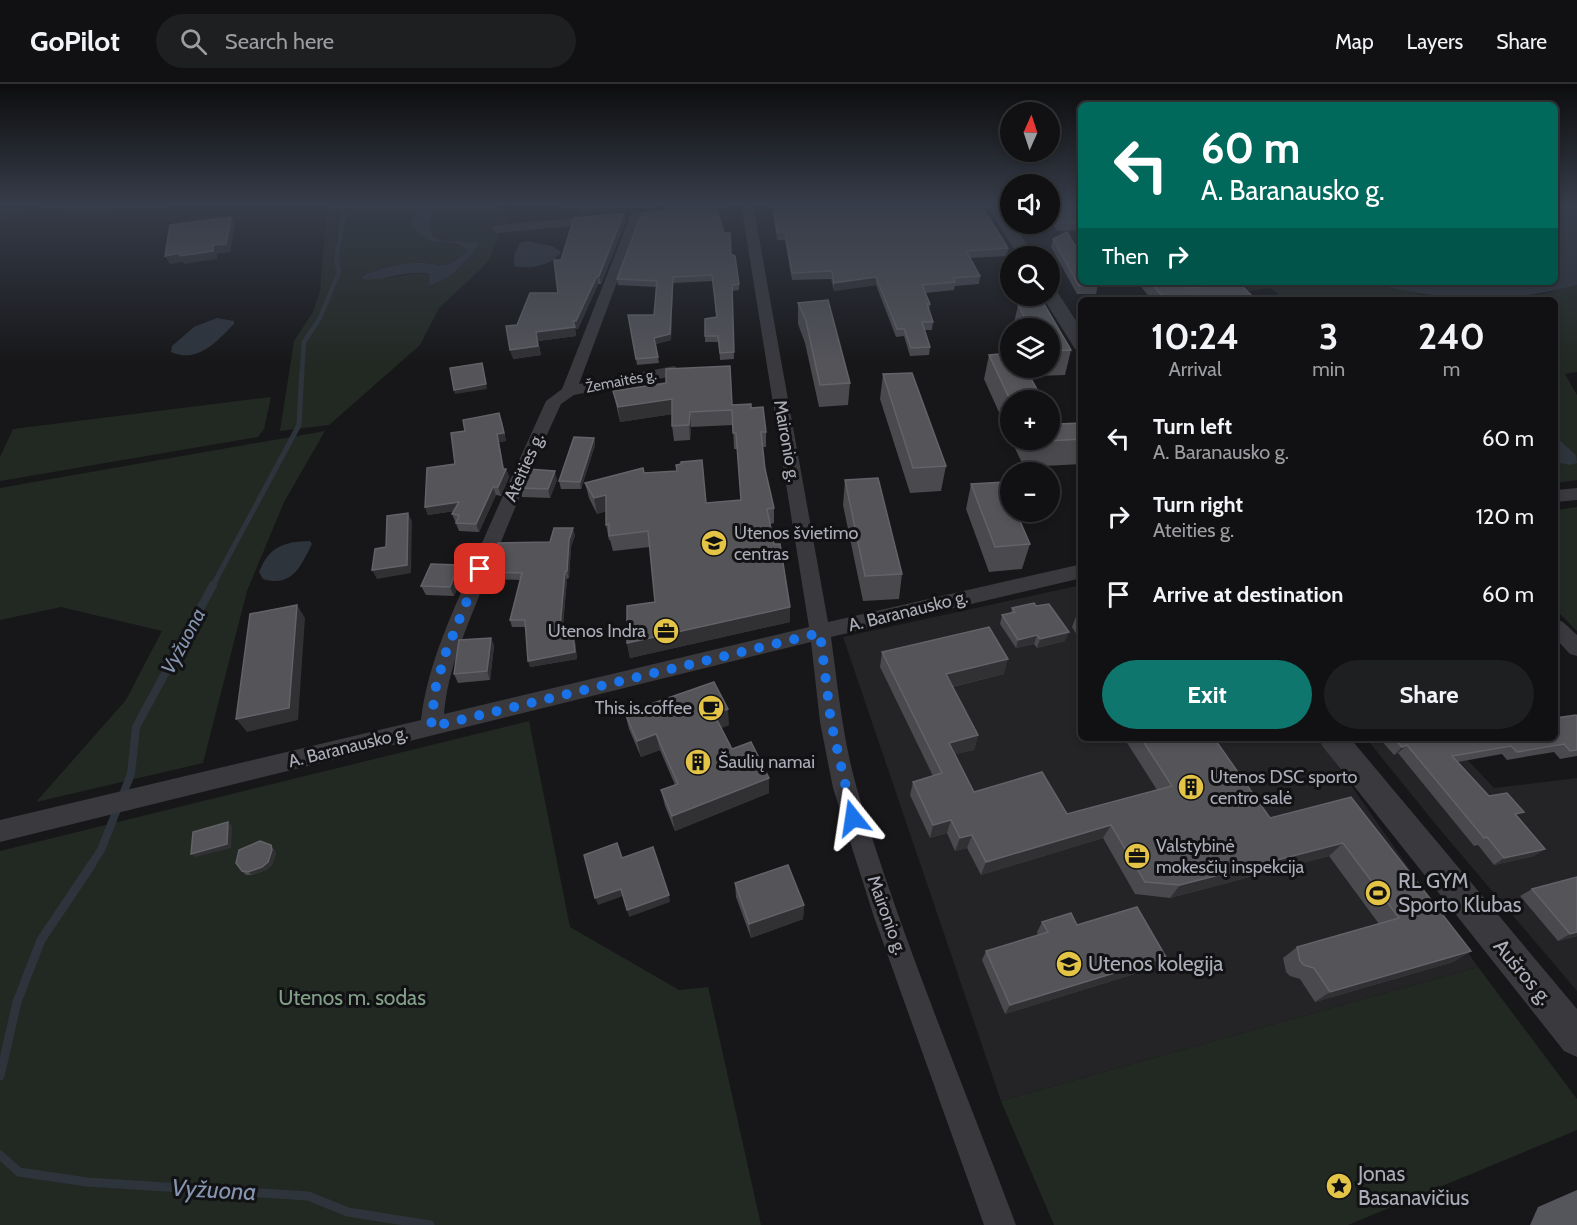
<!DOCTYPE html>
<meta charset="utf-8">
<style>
:root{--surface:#111113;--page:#1e1f21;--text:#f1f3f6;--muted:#9c9da0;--line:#303133;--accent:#0f766e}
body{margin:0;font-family:Cabin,sans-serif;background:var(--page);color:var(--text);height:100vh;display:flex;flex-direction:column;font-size:22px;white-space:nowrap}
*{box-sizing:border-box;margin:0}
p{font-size:20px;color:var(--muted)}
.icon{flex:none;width:33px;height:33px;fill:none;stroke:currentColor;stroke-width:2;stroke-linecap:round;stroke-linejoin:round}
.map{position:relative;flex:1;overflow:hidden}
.panel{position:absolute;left:1078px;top:213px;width:480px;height:444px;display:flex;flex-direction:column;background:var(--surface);border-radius:9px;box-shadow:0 3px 9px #0003,0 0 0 2px var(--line)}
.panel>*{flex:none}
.guide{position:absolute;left:1078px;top:18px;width:480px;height:183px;border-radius:9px;box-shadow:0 3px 9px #0003,0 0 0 2px var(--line);background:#00695c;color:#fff;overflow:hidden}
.needle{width:39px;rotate:3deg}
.fabs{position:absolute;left:1000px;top:18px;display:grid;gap:12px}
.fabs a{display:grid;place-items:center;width:60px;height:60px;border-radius:50%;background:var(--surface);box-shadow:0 3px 9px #0003,0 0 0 2px var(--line);font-size:30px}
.pin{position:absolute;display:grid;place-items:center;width:51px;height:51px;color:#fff;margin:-26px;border-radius:12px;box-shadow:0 3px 9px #0006}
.me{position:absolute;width:66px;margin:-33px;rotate:345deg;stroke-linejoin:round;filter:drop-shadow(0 0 4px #0008)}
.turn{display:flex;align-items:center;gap:21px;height:126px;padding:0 24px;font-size:27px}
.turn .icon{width:78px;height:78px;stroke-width:2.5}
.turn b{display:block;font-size:42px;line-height:51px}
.then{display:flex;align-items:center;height:57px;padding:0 24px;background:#0003;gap:12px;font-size:22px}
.eta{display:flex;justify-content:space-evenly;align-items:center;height:102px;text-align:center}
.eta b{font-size:36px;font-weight:800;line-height:42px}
.primary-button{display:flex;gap:12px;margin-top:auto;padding:12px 24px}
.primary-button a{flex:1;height:69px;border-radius:36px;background:var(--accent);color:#fff;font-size:24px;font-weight:800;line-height:69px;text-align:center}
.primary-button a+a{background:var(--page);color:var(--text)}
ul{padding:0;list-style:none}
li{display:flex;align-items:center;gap:18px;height:78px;padding:0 24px}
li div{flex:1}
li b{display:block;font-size:22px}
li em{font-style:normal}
header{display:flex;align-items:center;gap:36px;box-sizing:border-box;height:84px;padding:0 30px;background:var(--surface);border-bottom:2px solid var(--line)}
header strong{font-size:28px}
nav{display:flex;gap:33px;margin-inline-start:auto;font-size:21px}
.search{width:420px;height:54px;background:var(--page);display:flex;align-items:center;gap:15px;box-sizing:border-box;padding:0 21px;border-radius:33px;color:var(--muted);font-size:22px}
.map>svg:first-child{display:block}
</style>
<header>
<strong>GoPilot</strong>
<div class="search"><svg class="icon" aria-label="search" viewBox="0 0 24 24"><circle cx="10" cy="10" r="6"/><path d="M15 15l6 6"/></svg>Search here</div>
<nav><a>Map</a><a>Layers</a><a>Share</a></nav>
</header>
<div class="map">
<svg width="1577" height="1141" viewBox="0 0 1577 1141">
<rect width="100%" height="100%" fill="#171719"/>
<g fill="#242326">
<path d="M0,120H43L42,125L0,136Z"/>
<path d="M1081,501L1082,654H1318L1478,883L1001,1017L843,553Z"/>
<path d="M1366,654H1447L1494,704L1577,694V907L1437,742Z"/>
</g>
<g fill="#222923">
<path d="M43,120H204L80,133L42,125Z"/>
<path d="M327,120H423L416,128L431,157L458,161L468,165C447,190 438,177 412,179C396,180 381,185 366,190C385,201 408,186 430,190L428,200H436L465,178L478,162L433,153L429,137L442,120H499L510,141L500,147L490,174L482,184L439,224L420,261L329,341L280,347L294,257L313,228L320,207Z"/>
<path d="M1172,198H1366L1428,212L1471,216L1503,215L1543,210L1577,201V288L1565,290L1577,311V396L1556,399V216H1284L1271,204L1189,215Z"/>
<path d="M271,313L264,345L258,353L0,397V373L13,345Z"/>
<path d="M325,347L284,418L247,507L203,679L36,718L126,616L162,547L61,523L0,536V404Z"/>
<path d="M1577,423V547L1556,526V426Z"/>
<path d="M529,637L570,843L679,906L708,903L761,1141H0V767Z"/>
<path d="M1478,883L1577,1015V1046L1348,1141H1054L1001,1017Z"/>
</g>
<g fill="#2e343c">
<path d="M423,120H442L429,137L433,153L441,156L477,159L478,162C467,176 448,199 428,201L430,190C407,185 385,198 362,195V193L366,190C381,185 396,180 412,179C438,177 447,190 467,166C448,149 428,172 411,136Z"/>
<path d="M1556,120H1577V201C1502,221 1440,217 1366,198H1556Z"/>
<path d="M526,157L552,162L561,168C553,181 529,186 514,182V171L520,159Z"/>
<path d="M217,234L234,237V240C217,257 198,280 171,268L172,262L194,243Z"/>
<path d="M1556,353L1576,371L1577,379L1570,381L1556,378Z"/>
<path d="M310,457L312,460C301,481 293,504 263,495L259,488C270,462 283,458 310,457Z"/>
</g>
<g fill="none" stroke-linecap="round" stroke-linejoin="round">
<path stroke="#2e343c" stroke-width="4.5" d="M302,287L304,258L320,234L339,188L336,175L344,132L338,120"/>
<path stroke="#2e343c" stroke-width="5" d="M212,503L299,341L302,286"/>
<path stroke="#2e343c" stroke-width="8" d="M91,781L101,766L131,690L136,643L213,501"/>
<g stroke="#2e343c" stroke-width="9">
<path d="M0,992L17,918L41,856L92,780"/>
<path d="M0,1071L19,1088L87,1098L308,1112L348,1128L430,1141"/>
</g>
<g fill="#39393e" fill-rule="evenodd">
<path d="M698,120H732L726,124L667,131L661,127L667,123Z"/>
<path d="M741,120H753L828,538L1082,480V494L831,553C838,604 843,656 857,705C901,853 962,997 1016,1141H984L874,833L833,704L820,638L811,558L0,758V736L421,636C427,586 446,543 466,497C491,436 519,377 546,317L562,305L632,128L636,127L642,131L579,300L674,282L682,287L674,292L574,311L561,320C534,379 508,439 484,500C467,543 448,584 444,630L809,543Z"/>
<path d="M600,132L604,133V139L497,149L491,145L497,141Z"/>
<path d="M1577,404V416L1556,418V406Z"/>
<path d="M1556,535L1563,538L1577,551V572L1570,570L1556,555Z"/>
</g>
<g fill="#39393e" fill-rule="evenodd">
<path d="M986,120H1001L1011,135V140H1014L1034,172H1018Z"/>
<path d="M1050,205L1056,206L1082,246V267L1075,265L1042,212H1050Z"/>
<path d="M1318,654H1350L1577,925V973L1564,967L1323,663Z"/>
</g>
<path fill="#55555c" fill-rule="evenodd" d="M1577,1106V1141H1530L1538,1123Z"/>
</g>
<g fill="#49494e">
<path d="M772,120H980L1008,164L1007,172L970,174L980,192L979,200L955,202L954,206L925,209L930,220L929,227L933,238L932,246H924L930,263L929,271L910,272L904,252L896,253L876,201L834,207L831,195L792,196L785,156H777Z"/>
<path d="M1003,120H1011V124H1007Z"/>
<path d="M1050,120L1082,124V146L1057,147L1050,135Z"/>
<path d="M626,137L601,200H598L578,245H575L576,252L538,257L541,271L513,275L517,241L558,209L561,176Z"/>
<path d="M724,149L731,170L739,200V206L732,207L734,275L720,276L719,258H705V252L716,233L713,197L673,199L671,256L656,260L659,279L637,281L628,231H654L656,203L618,201L617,195Z"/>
<path d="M1053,155L1098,201L1096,210H1077L1051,163Z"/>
<path d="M1137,198H1181L1187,204L1256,216H1152Z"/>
<path d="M798,219L850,299L848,321L819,323L805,259L798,240Z"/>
<path d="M1044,220L1071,266L1065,291L1037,292L1032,284H1050V244H1013L1018,221Z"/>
<path d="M989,271L1011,316V355L984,295Z"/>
<path d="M883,290L946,382L941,407L910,409L880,315Z"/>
<path d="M613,307L751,324L766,348V363H762L765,385L774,424V439L770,440L790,538L630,574L627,559L655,518L650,463L613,467L610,456H609L606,441V427L597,430L589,414L585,399L644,389L706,419L741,416L737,365H734L733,341L691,343L690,356L674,357L672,342V330L620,338Z"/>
<path d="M502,337L506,357L499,358L504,385H506L509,393L501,412L496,411L479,448L459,447L452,430L454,427L428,431L425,423L455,380L465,347Z"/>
<path d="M1082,339V380L1024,383L1011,356H1050L1055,340Z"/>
<path d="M594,354L595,361L581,405H561L559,397Z"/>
<path d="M557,396L550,414L522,413L520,404Z"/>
<path d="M845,396L902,490L899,515L863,517L843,421Z"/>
<path d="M971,400L1030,460L1022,485L989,488L966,425Z"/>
<path d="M575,451L571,463L569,494L567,495L562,553L575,557L577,575L530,583L526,543H512L510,536L521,496L489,495L487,488L550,458Z"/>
<path d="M459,481L463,490L454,512L426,511L421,502Z"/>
<path d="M1012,524L1065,557L1037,564L1034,560L1016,564L1000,540L1002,531L1011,529Z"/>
<path d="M1082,529V559L1072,543L1077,530Z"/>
<path d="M491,554L494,562L490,596L458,599L454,590Z"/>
<path d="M882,568L1004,590L952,603L978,651L974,666L955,670L974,708L1067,730L1157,706L1124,654H1214L1270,734L1351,713L1471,867L1453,878L1315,918L1300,895L1290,892L1286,888L1283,874L1297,863L1379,840L1329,772L1170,814L1135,810L1103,754L981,791L967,764L955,767L947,749L930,754L910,711L913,698L933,692L880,583Z"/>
<path d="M625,629L729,641L721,644L732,665L769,709L675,747L665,722L661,706L675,701L660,666L641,673L629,645Z"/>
<path d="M1577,632V672L1560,675L1554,668L1507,676L1502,670L1458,678L1489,712L1518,732L1545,765L1534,772L1494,781L1478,761L1474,762L1398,669L1394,671L1379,654H1556Z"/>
<path d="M274,765L276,770L272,781L266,786L252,791H246L242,787Z"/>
<path d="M735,799L804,821L803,835L751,854L736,813Z"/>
<path d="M1532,805L1577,852L1558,857L1520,812Z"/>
<path d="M1042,838L1077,841L1166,873L1157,883L1005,930L982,876L986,867L1038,851L1037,848Z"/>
</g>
<g fill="#313134">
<path d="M576,120H691L579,130V126L563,129L562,122Z"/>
<path d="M624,129L626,137L601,200L599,192Z"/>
<path d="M231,133L235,141L230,168L217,170V175L184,180L183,178L170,180L165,172Z"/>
<path d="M597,192L598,200L578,245H575L573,237Z"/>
<path d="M673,193V199L671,256L655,260L654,254Z"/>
<path d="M876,193V201L834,207V199Z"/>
<path d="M575,243L576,252L538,257L541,271L513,275L510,266L536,248Z"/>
<path d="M482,279L487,305L455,310L454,306Z"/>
<path d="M672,315L674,330L620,338L618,323Z"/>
<path d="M690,328L691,343L690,356L689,341Z"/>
<path d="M499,329L506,357L499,358L505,389L506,385L509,393L501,412L498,403L503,385L497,350Z"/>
<path d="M594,354L595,361L581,405L580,398Z"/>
<path d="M555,387L557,396L550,414L548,405Z"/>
<path d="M493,403L496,411L479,448L476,440Z"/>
<path d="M606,411L609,426L597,430L594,414Z"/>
<path d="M459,418L462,426L428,431L425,423Z"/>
<path d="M408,429L412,437L411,489L377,495L372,486Z"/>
<path d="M573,444L575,451L571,463L569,494L567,487L569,456Z"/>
<path d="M459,481L463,490L454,512L450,503Z"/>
<path d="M565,488L567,495L561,560L559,553Z"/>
<path d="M297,521L305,534L298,636L247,648L236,635Z"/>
<path d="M790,523V538L630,574L627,559Z"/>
<path d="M1069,548L1065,557L1037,564L1040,555Z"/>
<path d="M573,551L575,557L577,575L530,583L528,577Z"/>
<path d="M1037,551L1034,560L1016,564L1018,556Z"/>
<path d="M491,554L494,562L490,596L487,587Z"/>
<path d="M1008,575L1004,590L942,605L946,590Z"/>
<path d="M728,625L729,641L716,646L714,630Z"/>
<path d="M656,650L660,666L641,673L637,657Z"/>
<path d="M978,651L974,666L945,673L949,659Z"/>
<path d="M1407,661L1398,669L1394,671L1402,663Z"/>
<path d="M769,694V709L675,747L672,732Z"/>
<path d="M951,736L947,749L930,754L933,741Z"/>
<path d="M228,738L232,742L231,764L195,773L191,770Z"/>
<path d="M1111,741L1103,754L981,791L986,778Z"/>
<path d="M972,751L967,764L955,767L960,754Z"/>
<path d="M1343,759L1329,772L1170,814L1180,801Z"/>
<path d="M271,761L274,765L276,770L272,781L266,786L252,791L248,788Z"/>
<path d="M1545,765L1534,772L1494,781L1504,774Z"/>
<path d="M621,805L623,812L598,821L595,814Z"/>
<path d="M669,811L670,818L629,833L627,826Z"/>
<path d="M804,821L803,835L751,854L749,840Z"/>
<path d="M1577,848V852L1558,857L1570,850Z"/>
<path d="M1471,867L1453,878L1315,918L1330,908Z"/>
<path d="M1166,873L1157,883L1005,930L1010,921Z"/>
</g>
<g fill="#545459" stroke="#626268" stroke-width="1.5">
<path d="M561,120H576L562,122Z"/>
<path d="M579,120H616L578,123Z"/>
<path d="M773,120H980L1008,164L966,167L980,192L953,194L955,198L922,201L930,220H927L933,238H922L930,263L911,264L904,245H897L876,193L834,199L832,187L792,189L785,148H777Z"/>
<path d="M1050,120H1077L1082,124V139H1059L1050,124Z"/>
<path d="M716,122L724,149H730L731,170L735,172L739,200L732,201L734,268L720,269L718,252H705V235L717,233L712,191L673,193L670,250L654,254L658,273L636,275L628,231H654L657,197L617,195L642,129Z"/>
<path d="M624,129L599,192H597L576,237H573L575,243L536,248L538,262L510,266L506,242L517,241L530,209H558L554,176H561L574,134Z"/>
<path d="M231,133L226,160L213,161V167L180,172V169L165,172L170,141Z"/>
<path d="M1067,148L1082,173V198H1096L1098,201L1079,202L1053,155Z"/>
<path d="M1150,198H1181L1187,204L1240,200L1256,216H1160L1165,215Z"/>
<path d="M828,216L850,299L820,301L806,237L798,219Z"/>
<path d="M1044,220L1071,266L1050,267V244H1030L1018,221Z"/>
<path d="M1011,269V284H1025L1043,316H1011V318L989,271Z"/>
<path d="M482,279L486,300L454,306L450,284Z"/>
<path d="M730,282L732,321L751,320V324L763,323L766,348H761L765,385L774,424L767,425L774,460H780L790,523L627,559V522L655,518L648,447L609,452V440L606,441V411L594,414L585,399L643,384L644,389L677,387L676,381L681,380V378L702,376L706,419L741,416L736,349H733L732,326L690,328L689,341L672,342V315L618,323L613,307L666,299V285Z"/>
<path d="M912,289L946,382L913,384L883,290Z"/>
<path d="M499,329L504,349L497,350L503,385H506L498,403H493L476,440L456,439L459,431L452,430L459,418L425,423L427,384L455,380L451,349L465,347L463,336Z"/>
<path d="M1050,331L1055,340L1082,339V355L1030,358L1029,356H1050Z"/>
<path d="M574,353L594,354L580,398L559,397Z"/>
<path d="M528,385L555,387L548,405L520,404Z"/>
<path d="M878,394L902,490L865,492L845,396Z"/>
<path d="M1004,398L1011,415V428H1016L1030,460L995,463L971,400Z"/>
<path d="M408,429L407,481L372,486L375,465L386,463L387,432Z"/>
<path d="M554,444H573L569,456L567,487L565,488L559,553L573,551L575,568L528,577L525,536H510L522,489L487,488L498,459L550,458Z"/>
<path d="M431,480L459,481L450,503L421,502Z"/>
<path d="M1034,519L1036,522L1049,520L1069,548L1040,555L1037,551L1018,556L1002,531L1015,528L1012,524Z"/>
<path d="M297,521L289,624L236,635L250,530Z"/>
<path d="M1082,529V537L1077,530Z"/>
<path d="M989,543L1008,575L946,590L978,651L949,659L974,708L1042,688L1067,730L1172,702L1141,654H1214L1270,734L1351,713L1471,867L1330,908L1314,884L1304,881L1300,877L1297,863L1399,834L1343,759L1180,801L1145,798L1111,741L986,778L972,751L960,754L951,736L933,741L913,698L942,689L882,568Z"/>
<path d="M491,554L487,587L454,590L459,556Z"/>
<path d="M714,598L728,625L714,630L732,665L751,658L769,694L672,732L661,706L678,700L656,650L637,657L625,629Z"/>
<path d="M1576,631L1577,632V666L1570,667L1564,660L1517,668L1511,662L1452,672L1489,712L1507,709L1524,728L1515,730L1545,765L1504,774L1487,753L1484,754L1407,661L1402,663L1394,654H1556V634Z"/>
<path d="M228,738L227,760L191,770L193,748Z"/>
<path d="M260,757L271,761L272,766L268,778L262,783L248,788L242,787L236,779L239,766Z"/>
<path d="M617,759L622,774L653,763L669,811L627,826L621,805L595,814L584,771Z"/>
<path d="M788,781L804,821L749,840L735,799Z"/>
<path d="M1577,793V848L1570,850L1532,805Z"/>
<path d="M1137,823L1166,873L1010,921L986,867L1048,848L1042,838L1071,829L1077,841Z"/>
</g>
<linearGradient id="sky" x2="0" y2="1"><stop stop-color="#0d0d0e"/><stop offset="0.43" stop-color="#363c49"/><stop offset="1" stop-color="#363c49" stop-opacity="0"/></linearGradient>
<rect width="1577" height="280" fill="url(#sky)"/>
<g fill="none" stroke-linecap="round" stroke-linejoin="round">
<path stroke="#1a73e8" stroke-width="10" stroke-dasharray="0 18" d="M480,485L446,568L435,606L431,643L820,549L831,638L853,734"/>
</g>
<defs>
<symbol id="school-disc" viewBox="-11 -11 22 22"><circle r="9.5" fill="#e3c446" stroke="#121214"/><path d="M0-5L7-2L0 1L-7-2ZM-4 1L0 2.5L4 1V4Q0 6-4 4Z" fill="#111"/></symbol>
<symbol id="office-disc" viewBox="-11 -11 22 22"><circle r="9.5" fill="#e3c446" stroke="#121214"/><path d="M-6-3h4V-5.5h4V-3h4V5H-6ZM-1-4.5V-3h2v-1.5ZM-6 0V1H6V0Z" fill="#111"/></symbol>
<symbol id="cafe-disc" viewBox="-11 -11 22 22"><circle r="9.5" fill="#e3c446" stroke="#121214"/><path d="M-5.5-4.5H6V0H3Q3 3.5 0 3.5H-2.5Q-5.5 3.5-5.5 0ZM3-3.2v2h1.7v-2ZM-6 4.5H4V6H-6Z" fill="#111"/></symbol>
<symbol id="building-disc" viewBox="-11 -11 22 22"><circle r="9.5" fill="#e3c446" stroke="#121214"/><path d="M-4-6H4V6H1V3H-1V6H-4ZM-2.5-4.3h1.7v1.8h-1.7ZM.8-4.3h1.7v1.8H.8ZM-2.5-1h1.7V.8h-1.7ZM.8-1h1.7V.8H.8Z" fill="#111"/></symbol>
<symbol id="stadium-disc" viewBox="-11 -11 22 22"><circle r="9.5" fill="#e3c446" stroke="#121214"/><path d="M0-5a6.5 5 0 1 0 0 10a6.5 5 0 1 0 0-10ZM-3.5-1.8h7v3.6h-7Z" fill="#111"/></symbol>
<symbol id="university-disc" viewBox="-11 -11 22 22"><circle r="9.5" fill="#e3c446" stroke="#121214"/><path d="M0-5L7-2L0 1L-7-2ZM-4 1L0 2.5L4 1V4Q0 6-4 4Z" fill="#111"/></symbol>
<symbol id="sight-disc" viewBox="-11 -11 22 22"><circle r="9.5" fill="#e3c446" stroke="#121214"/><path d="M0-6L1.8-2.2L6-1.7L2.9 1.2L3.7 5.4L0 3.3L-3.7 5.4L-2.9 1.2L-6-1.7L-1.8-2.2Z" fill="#111"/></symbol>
</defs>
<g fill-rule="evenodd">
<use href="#school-disc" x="699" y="444" width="30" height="30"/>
<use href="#office-disc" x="651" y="532" width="30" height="30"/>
<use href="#cafe-disc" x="696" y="609" width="30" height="30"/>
<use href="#building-disc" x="683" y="663" width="30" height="30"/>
<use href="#building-disc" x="1176" y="688" width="30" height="30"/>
<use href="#office-disc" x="1122" y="757" width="30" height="30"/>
<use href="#stadium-disc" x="1363" y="794" width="30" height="30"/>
<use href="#university-disc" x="1054" y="865" width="30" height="30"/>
<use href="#sight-disc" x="1324" y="1087" width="30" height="30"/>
</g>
<g text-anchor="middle" stroke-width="6" stroke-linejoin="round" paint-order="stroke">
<g font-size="15" fill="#abadb8" stroke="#121214">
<text transform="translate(621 297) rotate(-11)" y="5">Žemaitės g.</text>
</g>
<g font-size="18" fill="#abadb8" stroke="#121214">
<text transform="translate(787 357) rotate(80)" y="6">Maironio g.</text>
<text transform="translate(524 383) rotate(-66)" y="6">Ateities g.</text>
<text transform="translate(908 527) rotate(-14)" y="6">A. Baranausko g.</text>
<text transform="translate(348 663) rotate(-14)" y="6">A. Baranausko g.</text>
<text transform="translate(887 831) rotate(70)" y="6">Maironio g.</text>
</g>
<g font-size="18" fill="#abadb8" stroke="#121214" text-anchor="start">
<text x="734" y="455">Utenos švietimo<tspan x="734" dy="21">centras</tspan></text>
<text x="646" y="553" text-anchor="end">Utenos Indra</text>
<text x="692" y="630" text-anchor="end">This.is.coffee</text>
<text x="718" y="684">Šaulių namai</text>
<text x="1210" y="699">Utenos DSC sporto<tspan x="1210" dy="21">centro salė</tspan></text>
<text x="1156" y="768">Valstybinė<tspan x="1156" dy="21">mokesčių inspekcija</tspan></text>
</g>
<g font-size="20" font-style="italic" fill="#8595b0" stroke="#121214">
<text transform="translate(183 557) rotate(-62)" y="7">Vyžuona</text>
</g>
<g font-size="21" fill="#abadb8" stroke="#121214" text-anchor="start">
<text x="1398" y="804">RL GYM<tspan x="1398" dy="24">Sporto Klubas</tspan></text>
<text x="1088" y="887">Utenos kolegija</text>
<text x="1358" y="1097">Jonas<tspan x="1358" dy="24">Basanavičius</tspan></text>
</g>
<g font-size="21" fill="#abadb8" stroke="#121214">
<text transform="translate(1523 888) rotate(50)" y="7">Aušros g.</text>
</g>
<g font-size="21" fill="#83a189" stroke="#121214">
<text x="352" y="921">Utenos m. sodas</text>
</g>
<g font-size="24" font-style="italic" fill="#8595b0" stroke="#121214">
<text transform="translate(214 1106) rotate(3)" y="8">Vyžuona</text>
</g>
</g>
</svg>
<div class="fabs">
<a><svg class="needle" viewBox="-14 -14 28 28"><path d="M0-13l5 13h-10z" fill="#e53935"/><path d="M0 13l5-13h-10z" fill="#9c9da0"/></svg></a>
<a><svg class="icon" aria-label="sound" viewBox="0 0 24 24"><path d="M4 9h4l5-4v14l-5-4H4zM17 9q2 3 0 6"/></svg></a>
<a><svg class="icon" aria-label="search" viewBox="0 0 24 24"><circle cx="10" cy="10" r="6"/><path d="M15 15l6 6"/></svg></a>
<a><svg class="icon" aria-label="layers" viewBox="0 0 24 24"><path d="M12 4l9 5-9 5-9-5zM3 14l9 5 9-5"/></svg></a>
<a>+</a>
<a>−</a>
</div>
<div class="pin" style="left:480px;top:485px;background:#d93025"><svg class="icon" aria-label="arrive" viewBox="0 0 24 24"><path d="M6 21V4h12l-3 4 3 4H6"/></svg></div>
<svg class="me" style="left:853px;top:734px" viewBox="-20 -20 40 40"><path d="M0-17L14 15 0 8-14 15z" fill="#1a73e8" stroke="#fff" stroke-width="4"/></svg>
<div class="guide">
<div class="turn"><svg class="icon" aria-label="left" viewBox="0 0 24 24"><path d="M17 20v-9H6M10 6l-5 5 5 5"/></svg><div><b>60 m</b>A. Baranausko g.</div></div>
<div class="then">Then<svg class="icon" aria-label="right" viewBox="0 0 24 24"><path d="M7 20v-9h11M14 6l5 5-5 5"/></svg></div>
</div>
<section class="panel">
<div class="eta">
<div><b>10:24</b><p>Arrival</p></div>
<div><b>3</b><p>min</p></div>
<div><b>240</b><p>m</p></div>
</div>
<ul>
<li><svg class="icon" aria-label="left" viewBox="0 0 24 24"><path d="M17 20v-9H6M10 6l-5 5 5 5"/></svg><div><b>Turn left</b><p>A. Baranausko g.</p></div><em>60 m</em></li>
<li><svg class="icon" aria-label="right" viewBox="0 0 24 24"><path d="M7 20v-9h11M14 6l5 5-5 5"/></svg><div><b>Turn right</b><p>Ateities g.</p></div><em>120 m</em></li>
<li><svg class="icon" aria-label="arrive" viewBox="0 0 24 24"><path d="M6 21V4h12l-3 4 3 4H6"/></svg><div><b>Arrive at destination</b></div><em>60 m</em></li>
</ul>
<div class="primary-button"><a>Exit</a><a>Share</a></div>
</section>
</div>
